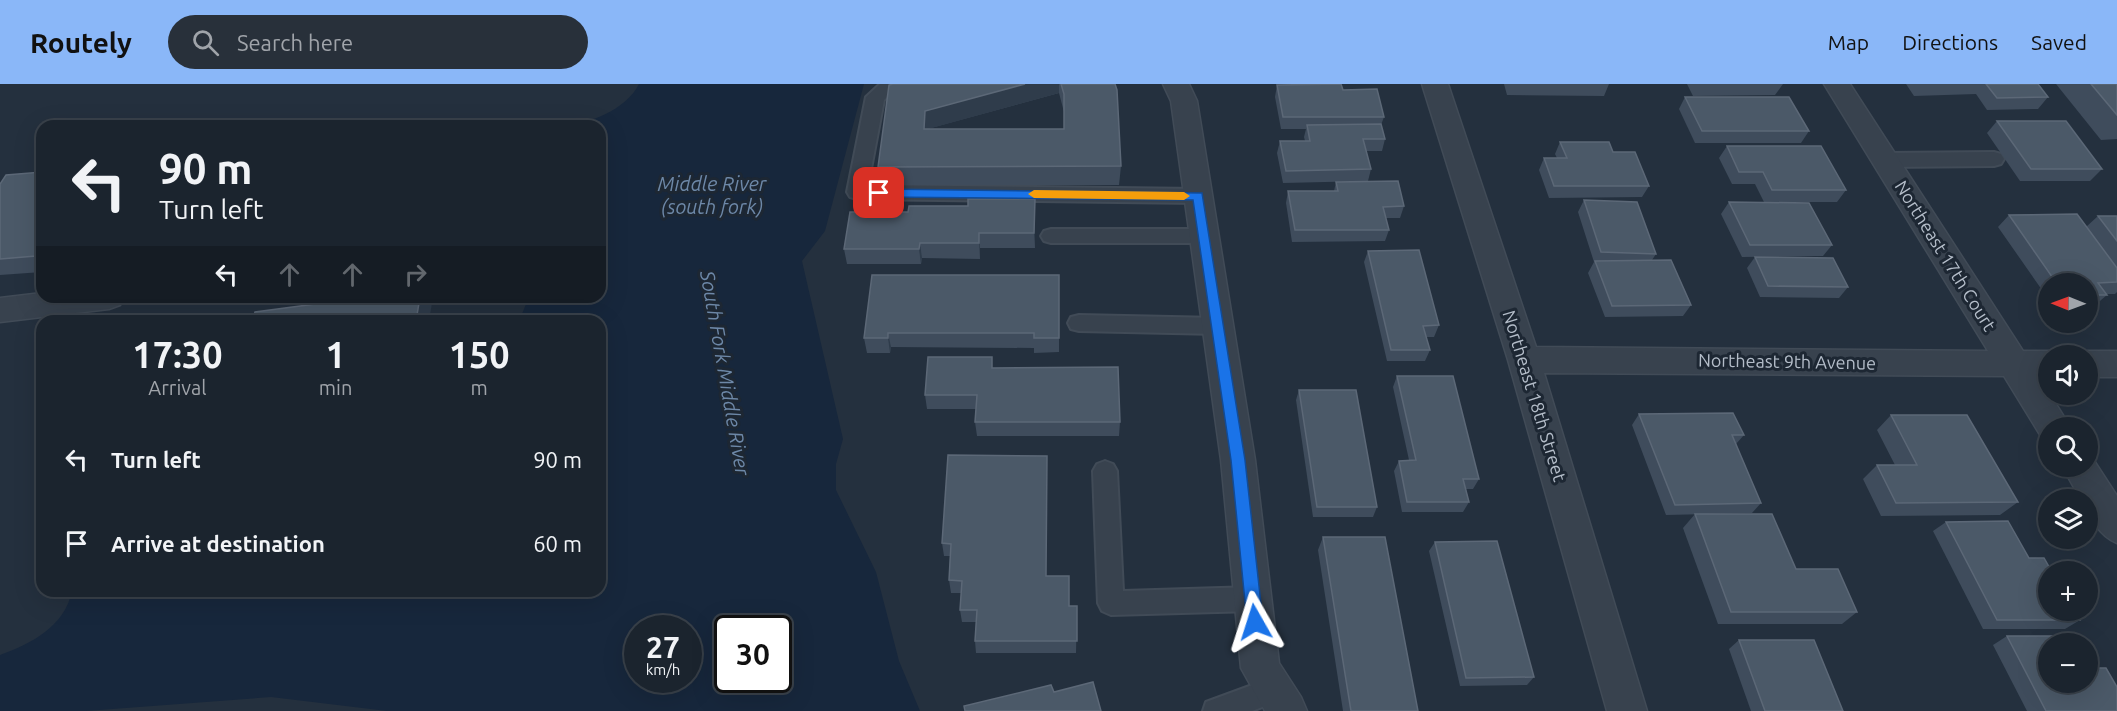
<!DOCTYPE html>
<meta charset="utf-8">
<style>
:root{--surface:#1b242e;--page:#28303a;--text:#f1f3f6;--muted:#a0a4aa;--line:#39414a;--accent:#8ab7f8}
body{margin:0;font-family:Ubuntu,sans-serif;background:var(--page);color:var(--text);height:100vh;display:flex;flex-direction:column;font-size:22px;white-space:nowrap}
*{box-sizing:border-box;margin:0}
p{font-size:20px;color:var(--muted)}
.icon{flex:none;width:33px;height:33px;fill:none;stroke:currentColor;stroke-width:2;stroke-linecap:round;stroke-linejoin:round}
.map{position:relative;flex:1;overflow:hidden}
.side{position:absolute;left:36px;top:231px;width:570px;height:282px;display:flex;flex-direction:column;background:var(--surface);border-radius:18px;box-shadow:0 6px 24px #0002,0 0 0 2px var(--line)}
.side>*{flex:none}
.top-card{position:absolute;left:36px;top:36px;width:570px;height:183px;border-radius:18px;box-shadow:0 6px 24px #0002,0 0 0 2px var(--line);background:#1b242e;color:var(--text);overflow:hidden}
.needle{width:39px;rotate:271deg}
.buttons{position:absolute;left:2038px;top:189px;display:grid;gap:12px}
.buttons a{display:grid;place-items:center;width:60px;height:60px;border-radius:50%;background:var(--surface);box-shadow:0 6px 24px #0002,0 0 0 2px var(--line);font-size:30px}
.speed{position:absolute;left:624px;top:531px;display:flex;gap:12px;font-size:30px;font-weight:700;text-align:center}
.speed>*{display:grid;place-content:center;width:78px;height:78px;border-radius:50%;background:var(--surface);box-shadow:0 6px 24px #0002,0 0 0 2px var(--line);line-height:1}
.speed small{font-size:15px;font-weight:400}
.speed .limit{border:3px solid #111;border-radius:9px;background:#fff;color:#111}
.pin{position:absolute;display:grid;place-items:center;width:51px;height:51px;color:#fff;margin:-26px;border-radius:12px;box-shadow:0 3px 9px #0006}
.me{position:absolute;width:66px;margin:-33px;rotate:354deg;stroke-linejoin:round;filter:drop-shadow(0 0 4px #0008)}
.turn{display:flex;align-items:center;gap:21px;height:126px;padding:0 24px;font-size:27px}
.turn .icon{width:78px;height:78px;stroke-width:2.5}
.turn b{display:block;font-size:42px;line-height:51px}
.lanes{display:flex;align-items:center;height:57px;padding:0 24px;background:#0003;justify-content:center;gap:30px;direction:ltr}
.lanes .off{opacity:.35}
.eta{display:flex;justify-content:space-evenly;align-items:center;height:102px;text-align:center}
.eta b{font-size:36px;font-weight:600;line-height:42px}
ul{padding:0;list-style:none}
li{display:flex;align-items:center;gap:18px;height:84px;padding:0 24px}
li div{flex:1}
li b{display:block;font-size:22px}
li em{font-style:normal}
header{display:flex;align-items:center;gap:36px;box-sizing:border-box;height:84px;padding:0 30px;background:var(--accent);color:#111}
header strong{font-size:28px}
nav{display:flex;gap:33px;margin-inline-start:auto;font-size:21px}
.search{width:420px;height:54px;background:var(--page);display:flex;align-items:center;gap:15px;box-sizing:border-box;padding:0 21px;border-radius:33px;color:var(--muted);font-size:22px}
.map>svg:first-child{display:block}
</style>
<header>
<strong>Routely</strong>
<div class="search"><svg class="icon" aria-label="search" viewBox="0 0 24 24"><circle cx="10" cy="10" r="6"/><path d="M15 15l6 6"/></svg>Search here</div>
<nav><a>Map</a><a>Directions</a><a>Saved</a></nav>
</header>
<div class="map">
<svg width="2117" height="627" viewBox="0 0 2117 627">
<rect width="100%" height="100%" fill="#24303e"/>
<path fill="#17273c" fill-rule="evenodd" d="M639,0H864L825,147L802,177L843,355L836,380V406L876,488L899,577L920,627H387L271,613L86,627H0V571C31,560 65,542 72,507H600V237H519L529,213H600V42H561C589,40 626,26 639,0ZM638,544H688V596H638ZM728,544H778V596H728Z"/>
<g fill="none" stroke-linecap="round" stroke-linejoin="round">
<defs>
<g id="service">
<path d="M880,0H901L884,16L868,101L1198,105L1205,107L1208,112L1205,117L1198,119L857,115L850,113L847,108L866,13Z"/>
<path d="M1994,68L2001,70L2004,75L2001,80L1994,82L1885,83L1878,81L1875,76L1878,71L1885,69Z"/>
<path d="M1051,145H1204L1211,147L1214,152L1211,157L1204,159H1051L1044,157L1041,152L1044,147Z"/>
<path d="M1079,231L1218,234L1226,236L1229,242L1226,248L1218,250L1079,247L1071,245L1068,239L1071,233Z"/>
<path d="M1105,377L1113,380L1117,387L1123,507L1253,503L1262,507L1266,515L1262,523L1253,527L1111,531L1102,527L1098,519L1093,387L1097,380Z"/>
<path d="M1274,593L1283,597L1287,606L1283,615L1252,627H1203L1206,618Z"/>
</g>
<g id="minor">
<path d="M1163,0H1189L1197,17L1255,376L1279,579L1301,613L1307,627H1265L1241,584L1221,376L1171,17Z"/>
<path d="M1422,0H1448L1536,263L1988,267L1824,0H1850L2023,267H2049L2060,271L2049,272V293H2039L2071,344H2049V356L2042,354L2004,292L1544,289L1647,627H1607L1508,276Z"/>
<path d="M42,209V213H124L120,221L109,225L0,238V214Z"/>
<path d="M2088,267H2117V293H2088V272H2076Z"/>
<path d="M2088,371L2091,372L2117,412V459C2100,452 2088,434 2088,416H2081L2062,382H2088Z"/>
</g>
</defs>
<use href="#service" stroke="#414b57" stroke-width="4"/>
<use href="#minor" stroke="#414b57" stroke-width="3"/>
<use href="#service" fill="#38424e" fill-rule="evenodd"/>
<use href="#minor" fill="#38424e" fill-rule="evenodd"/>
</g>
<g fill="#3f4c5c" fill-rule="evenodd">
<path d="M893,0H1115L1121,82L1119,101H881L878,83ZM1059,9L1064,28V45H927Z"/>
<path d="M1504,0H1609L1604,12L1507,11Z"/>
<path d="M1687,0H1783L1775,11L1693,12Z"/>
<path d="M1906,0H2038L2048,13L2038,25L1987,26L1976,10L1914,12Z"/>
<path d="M2056,0H2117V55L2101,56Z"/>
<path d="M1277,1L1343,6L1384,33L1381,41L1385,55L1382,67H1366L1371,85L1368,97L1283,99L1277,69L1280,57H1305L1304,53L1306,45H1281L1275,13Z"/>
<path d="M1685,13L1809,47L1801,59H1695L1679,25Z"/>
<path d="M1997,37L2102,85L2090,97H2020L1987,49Z"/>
<path d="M1560,58L1613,68L1649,102L1642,113L1549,114L1539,86L1544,74H1557L1555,70Z"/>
<path d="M1727,62L1846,106L1837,118H1764L1755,100H1732L1719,74Z"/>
<path d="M42,88V188L0,191V100Z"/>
<path d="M1336,98L1404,122L1400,134H1386L1389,146L1385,157L1292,158L1286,119L1288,107H1334Z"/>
<path d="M1035,115V164H980V175L922,174L921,180H847L844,165L908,128Z"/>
<path d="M1584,116L1656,170L1652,176L1691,221L1683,232L1605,233L1588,189L1594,178L1578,128Z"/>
<path d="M1729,118L1832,161L1823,172L1742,173L1721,130Z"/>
<path d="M2009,131L2086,143L2098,132H2117V208L2115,210H2106L2107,211L2094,222H2088V200H2049V216L1998,143Z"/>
<path d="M1368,167L1439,241L1434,253H1426L1430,266L1425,277H1387L1364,178Z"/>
<path d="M1755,173L1848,203L1839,214L1760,213L1747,184Z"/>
<path d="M1059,191V268L1034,269V264L891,263L890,269H867L864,254Z"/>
<path d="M992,273V284L1120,338L1119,352H977L975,338L976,325H927L925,311Z"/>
<path d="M1397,292L1479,395L1473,405H1466L1469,418L1463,428H1402L1394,387L1399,377L1409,376L1393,303Z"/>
<path d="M1299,306L1377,423L1373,433H1313L1296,316Z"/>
<path d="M1639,330L1744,351L1736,360L1761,419L1752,429L1666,431L1632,341Z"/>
<path d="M1891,331L2018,418L2000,431L1881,432L1863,395L1877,381H1895L1877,346Z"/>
<path d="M948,371L1046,492L1069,522H1077L1076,569H976L975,557L976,538H962L960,526L961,509H951L949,496L950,472H944L942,459Z"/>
<path d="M1695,430L1857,528L1842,540H1718L1683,444Z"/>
<path d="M1946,438L2029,474L2080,536L2065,545H1983L1933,447Z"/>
<path d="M1323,453L1418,627H1343L1318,466Z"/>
<path d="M1435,458L1534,593L1527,601L1460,602L1429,467Z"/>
<path d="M2007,552L2117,627H2027L1993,561Z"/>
<path d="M1739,556L1843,627H1751L1729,565Z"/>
</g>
<g fill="#2f3c4b">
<path d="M1025,0H1059V9L928,45L926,64L924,45L925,27Z"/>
<path d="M1035,115V164L1034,149Z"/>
<path d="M979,149L980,164V175L979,159Z"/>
<path d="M920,159L922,174L921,180L919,165Z"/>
<path d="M42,162V178L36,172Z"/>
<path d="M420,213H433L429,237H416Z"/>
<path d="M888,249L891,263L890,269L888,254Z"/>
</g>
<g fill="#4b5968" stroke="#5c6877" stroke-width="1.5">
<path d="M893,0H1025L925,27L924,45H1064V10L1061,0H1115L1117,6L1121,82L878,83L889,1Z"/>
<path d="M1341,0L1343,6L1377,5L1384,33H1283L1277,1Z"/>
<path d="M1986,0H2038L2048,13L1997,14Z"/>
<path d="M2091,0H2117V31Z"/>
<path d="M1685,13H1789L1809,47H1702Z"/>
<path d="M1997,37H2066L2102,85H2031Z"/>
<path d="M1381,40L1385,55H1363L1371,85L1286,87L1280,57H1310L1307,41Z"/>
<path d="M1560,58H1609L1613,68H1635L1649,102H1554L1544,74H1567Z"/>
<path d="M1727,62H1821L1846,106H1772L1763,88H1739Z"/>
<path d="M42,88V162L36,172L0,175V100L6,91Z"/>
<path d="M1398,97L1404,122L1383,123L1389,146H1295L1288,107H1338L1336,98Z"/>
<path d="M968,115H1035L1034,149H979V159H920L919,165H844L850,128H908L909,122H968Z"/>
<path d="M1584,116L1637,118L1656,170L1601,168Z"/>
<path d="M1729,118L1809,119L1832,161H1750Z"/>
<path d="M2077,130L2117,184V198L2098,199L2107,211H2088V200H2057L2009,131Z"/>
<path d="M2098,132H2117V157Z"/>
<path d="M1419,166L1439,241L1423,242L1430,266H1391L1368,167Z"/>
<path d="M1755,173L1833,174L1848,203L1768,202Z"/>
<path d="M1671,176L1691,221L1612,222L1595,177Z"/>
<path d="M872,191H1059V254H1034V249H888V254H864Z"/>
<path d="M317,213H420L416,237H252L255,228L315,220Z"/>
<path d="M928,273H992V284L1118,283L1120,338H975L977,311H925Z"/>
<path d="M1397,292H1453L1479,395H1463L1469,418H1407L1399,377L1416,376Z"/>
<path d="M1299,306H1356L1377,423H1317Z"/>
<path d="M1733,329L1744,351H1732L1761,419L1675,421L1639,330Z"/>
<path d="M1891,331H1967L2018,418L1896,419L1877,381H1917Z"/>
<path d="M948,371L1047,372L1046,492H1069V522H1077V557H975L977,526H960L962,497L949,496L951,460L942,459Z"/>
<path d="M1695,430H1772L1796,485H1838L1857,528H1731Z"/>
<path d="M2008,437L2029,474H2044L2052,488H2049V526H2074L2080,536H1997L1946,438Z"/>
<path d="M1323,453H1385L1418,627H1351Z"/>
<path d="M1497,457L1534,593L1466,594L1435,458Z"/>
<path d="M2007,552H2078L2082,560H2049V598H2088V569L2096,584H2106L2117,603V627H2046Z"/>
<path d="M1739,556H1814L1843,627H1765Z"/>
<path d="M1093,598L1101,627H965L964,622L1051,601L1054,608Z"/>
</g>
<path fill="#1a73e8" stroke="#114b97" stroke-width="1.5" d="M879,105L1202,109L1245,376L1263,538L1261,543L1255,545L1250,543L1247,538L1231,376L1193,116L879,113L873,109Z"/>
<path fill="#f59e0b" d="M1034,106L1184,108L1190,112L1184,116L1034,114L1028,110Z"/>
<g text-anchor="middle" stroke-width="6" stroke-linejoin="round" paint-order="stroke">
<g font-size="18" fill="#b4bdc9" stroke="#1d2733">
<text transform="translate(1945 172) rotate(58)" y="6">Northeast 17th Court</text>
<text transform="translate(1787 278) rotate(1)" y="6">Northeast 9th Avenue</text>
<text transform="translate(1534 312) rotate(73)" y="6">Northeast 18th Street</text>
</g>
<g font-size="20" font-style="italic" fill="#6d88a8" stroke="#1d2733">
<text x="712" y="107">Middle River<tspan x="712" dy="23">(south fork)</tspan></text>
<text transform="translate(725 289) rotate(80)" y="7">South Fork Middle River</text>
</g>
</g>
</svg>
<div class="buttons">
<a><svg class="needle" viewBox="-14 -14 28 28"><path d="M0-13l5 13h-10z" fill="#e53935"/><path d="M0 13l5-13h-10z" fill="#a0a4aa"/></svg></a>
<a><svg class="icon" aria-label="sound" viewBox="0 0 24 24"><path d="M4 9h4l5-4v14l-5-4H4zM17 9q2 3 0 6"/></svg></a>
<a><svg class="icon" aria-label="search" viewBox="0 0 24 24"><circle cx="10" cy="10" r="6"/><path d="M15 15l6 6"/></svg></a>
<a><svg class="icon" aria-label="layers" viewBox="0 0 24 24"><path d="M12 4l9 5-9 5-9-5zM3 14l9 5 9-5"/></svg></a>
<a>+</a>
<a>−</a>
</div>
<div class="speed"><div>27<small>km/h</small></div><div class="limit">30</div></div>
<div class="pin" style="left:879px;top:109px;background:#d93025"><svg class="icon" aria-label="arrive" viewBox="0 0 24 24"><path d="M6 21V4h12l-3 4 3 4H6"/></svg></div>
<svg class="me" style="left:1255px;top:538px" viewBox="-20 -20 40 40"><path d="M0-17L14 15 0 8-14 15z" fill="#1a73e8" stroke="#fff" stroke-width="4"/></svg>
<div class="top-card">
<div class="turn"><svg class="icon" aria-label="left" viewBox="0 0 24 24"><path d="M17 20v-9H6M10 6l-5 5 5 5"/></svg><div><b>90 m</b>Turn left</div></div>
<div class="lanes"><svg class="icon" aria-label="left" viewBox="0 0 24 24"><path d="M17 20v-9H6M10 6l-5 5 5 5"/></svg><svg class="icon off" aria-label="ahead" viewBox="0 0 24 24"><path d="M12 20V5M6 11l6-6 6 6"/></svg><svg class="icon off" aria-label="ahead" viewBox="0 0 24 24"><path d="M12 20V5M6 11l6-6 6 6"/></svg><svg class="icon off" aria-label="right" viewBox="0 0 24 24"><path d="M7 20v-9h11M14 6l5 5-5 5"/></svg></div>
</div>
<section class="side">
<div class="eta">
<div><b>17:30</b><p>Arrival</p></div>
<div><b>1</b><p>min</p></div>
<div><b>150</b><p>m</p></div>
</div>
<ul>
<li><svg class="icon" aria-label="left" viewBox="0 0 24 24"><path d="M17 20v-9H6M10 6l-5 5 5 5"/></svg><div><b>Turn left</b></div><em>90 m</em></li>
<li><svg class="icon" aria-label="arrive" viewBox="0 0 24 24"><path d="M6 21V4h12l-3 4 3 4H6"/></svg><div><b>Arrive at destination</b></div><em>60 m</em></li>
</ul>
</section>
</div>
